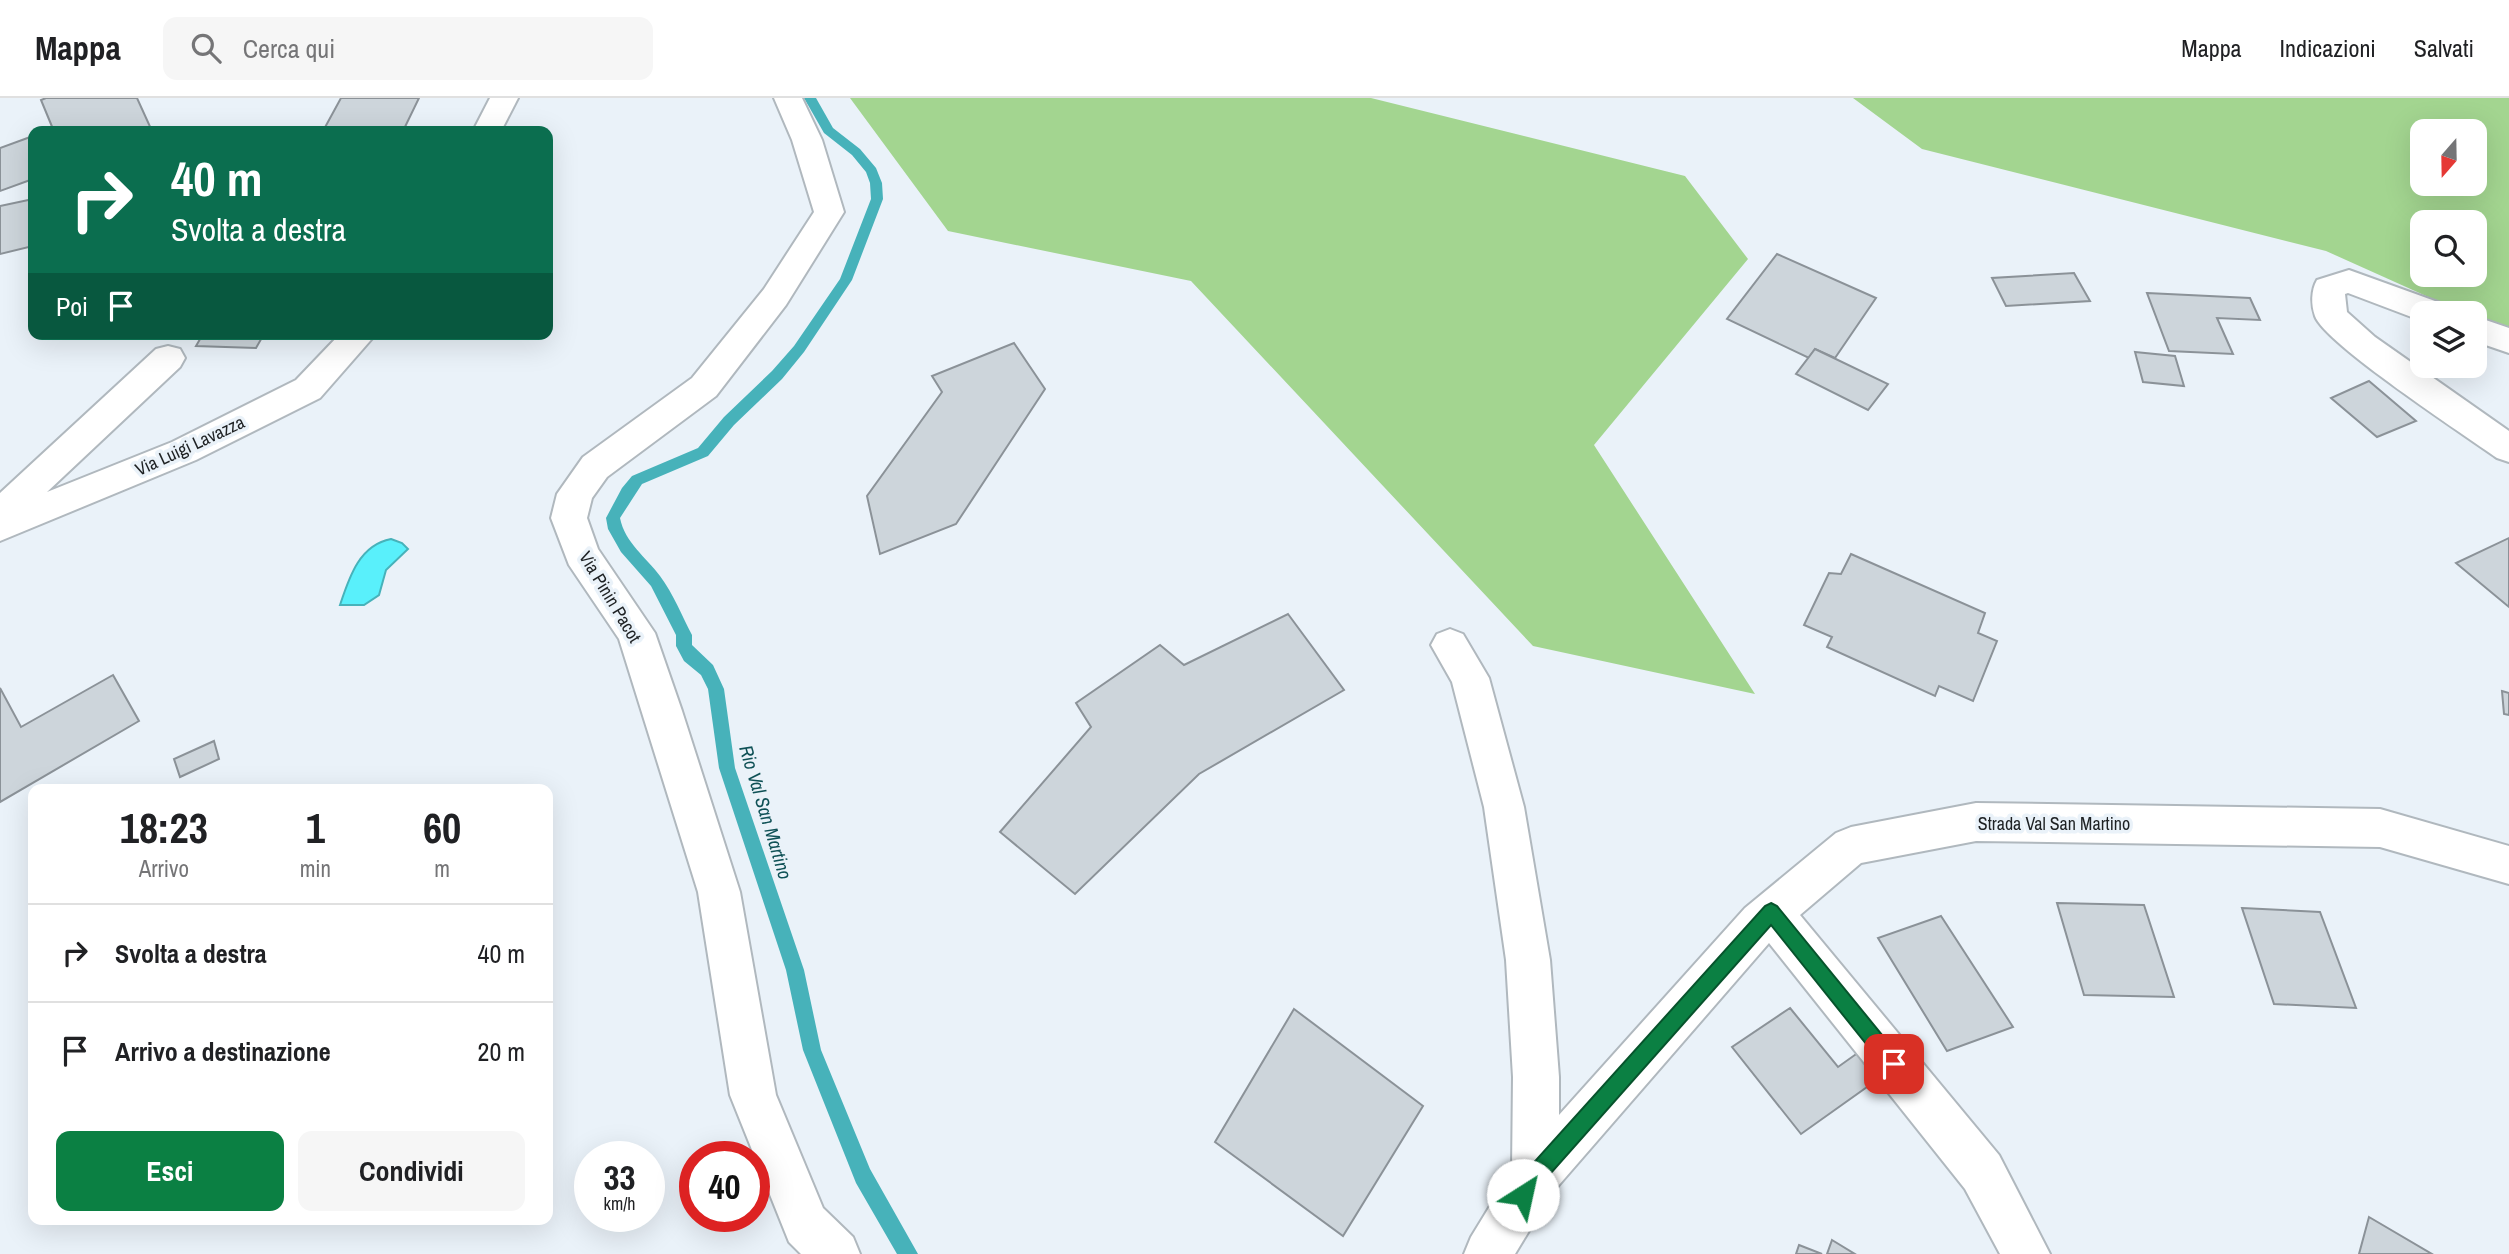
<!DOCTYPE html>
<html lang="it">
<style>
:root{--surface:#fff;--page:#f6f6f6;--text:#202124;--muted:#757577;--line:#e0e0e0;--accent:#0b8043}
body{margin:0;font-family:"Archivo Narrow",sans-serif;background:var(--page);color:var(--text);height:100vh;display:flex;flex-direction:column;font-size:26px;white-space:nowrap}
*{box-sizing:border-box;margin:0}
p{font-size:23px;color:var(--muted)}
.icon{flex:none;width:38px;height:38px;fill:none;stroke:currentColor;stroke-width:2;stroke-linecap:round;stroke-linejoin:round}
.map{position:relative;flex:1;overflow:hidden}
.side{position:absolute;left:28px;top:686px;width:525px;height:441px;display:flex;flex-direction:column;background:var(--surface);border-radius:14px;box-shadow:0 7px 28px #0002}
.side>*{flex:none}
.guide{position:absolute;left:28px;top:28px;width:525px;height:214px;border-radius:14px;box-shadow:0 7px 28px #0002;background:#0b6e4f;color:#fff;overflow:hidden}
.needle{width:46px;rotate:200deg}
.fabs{position:absolute;left:2410px;top:21px;display:grid;gap:14px}
.fabs a{display:grid;place-items:center;width:77px;height:77px;border-radius:14px;background:var(--surface);box-shadow:0 7px 28px #0002;font-size:35px}
.speed{position:absolute;left:574px;top:1043px;display:flex;gap:14px;font-size:35px;font-weight:700;text-align:center}
.speed>*{display:grid;place-content:center;width:91px;height:91px;border-radius:50%;background:var(--surface);box-shadow:0 7px 28px #0002;line-height:1}
.speed small{font-size:18px;font-weight:400}
.speed .limit{border:10px solid #d22;background:#fff;color:#111}
.pin{position:absolute;display:grid;place-items:center;width:60px;height:60px;color:#fff;margin:-30px;border-radius:14px;box-shadow:0 4px 10px #0006}
.me{position:absolute;width:77px;margin:-38px;rotate:35deg;stroke-linejoin:round;filter:drop-shadow(0 0 5px #0008)}
.turn{display:flex;align-items:center;gap:24px;height:147px;padding:0 28px;font-size:32px}
.turn .icon{width:91px;height:91px;stroke-width:2.5}
.turn b{display:block;font-size:49px;line-height:60px}
.then{display:flex;align-items:center;height:66px;padding:0 28px;background:#0003;gap:14px;font-size:26px}
.eta{display:flex;justify-content:space-evenly;align-items:center;height:119px;text-align:center}
.eta b{font-size:42px;font-weight:800;line-height:49px}
.primary-button{display:flex;gap:14px;margin-top:auto;padding:14px 28px}
.primary-button a{flex:1;height:80px;border-radius:14px;background:var(--accent);color:#fff;font-size:28px;font-weight:800;line-height:80px;text-align:center}
.primary-button a+a{background:var(--page);color:var(--text)}
ul{padding:0;list-style:none}
li{display:flex;align-items:center;gap:21px;height:98px;padding:0 28px;border-top:2px solid var(--line)}
li div{flex:1}
li b{display:block;font-size:26px}
li em{font-style:normal}
header{display:flex;align-items:center;gap:42px;box-sizing:border-box;height:98px;padding:0 35px;background:var(--surface);border-bottom:2px solid var(--line)}
header strong{font-size:33px}
nav{display:flex;gap:38px;margin-inline-start:auto;font-size:24px}
.search{width:490px;height:63px;background:var(--page);display:flex;align-items:center;gap:18px;box-sizing:border-box;padding:0 24px;border-radius:14px;color:var(--muted);font-size:26px}
.map>svg:first-child{display:block}
</style>
<header>
<strong>Mappa</strong>
<div class="search"><svg class="icon" aria-label="search" viewBox="0 0 24 24"><circle cx="10" cy="10" r="6"/><path d="M15 15l6 6"/></svg>Cerca qui</div>
<nav><a>Mappa</a><a>Indicazioni</a><a>Salvati</a></nav>
</header>
<div class="map">
<svg width="2509" height="1156" viewBox="0 0 2509 1156">
<rect width="100%" height="100%" fill="#eaf2f9"/>
<g fill="#a3d590" fill-rule="evenodd">
<path d="M850,0H1371L1685,78L1748,161L1594,347L1755,596L1533,548L1191,183L948,133Z"/>
<path d="M1853,0H2509V235L2475,220L2474,215H2464L2326,153L1922,51ZM2422,33H2474V86H2422ZM2422,124H2474V177H2422Z"/>
</g>
<path fill="#59f0fb" stroke="#47b2ba" stroke-width="2" d="M391,441L402,445L408,451L386,472L379,497L364,507H340C349,480 359,447 391,441Z"/>
<g fill="none" stroke-linecap="round" stroke-linejoin="round">
<path fill="#47b2ba" fill-rule="evenodd" d="M804,0H816L833,30L860,51L876,70L882,85L883,101L852,182L804,254L782,281L734,327L708,358L642,386L620,420C625,445 646,459 660,478C673,495 682,518 692,537V547L713,567L724,591L735,670L804,872L821,952L870,1071L918,1156H897L856,1085L803,952L786,872L719,670L708,591L701,577L684,563L676,548V537L651,488L621,454L608,431L606,420L622,390L632,378L698,350L724,319L772,273L794,248L840,181L871,101L870,85L866,74L852,57L824,35Z"/>
</g>
<g fill="#cdd5db" stroke="#8b9298" stroke-width="2">
<path d="M46,0H137L152,33H47L53,31L41,2Z"/>
<path d="M341,0H419L403,33H323Z"/>
<path d="M33,38V81L0,93V50Z"/>
<path d="M33,101V148L0,156V108Z"/>
<path d="M1777,156L1876,200L1835,260L1815,251L1809,260L1727,221Z"/>
<path d="M2074,175L2090,203L2006,208L1992,180Z"/>
<path d="M2147,195L2250,200L2260,222L2217,220L2233,256L2169,253Z"/>
<path d="M203,236H264L256,250L196,248Z"/>
<path d="M1014,245L1045,291L956,426L880,456L867,398L942,294L932,278Z"/>
<path d="M1815,251L1888,286L1868,312L1796,276Z"/>
<path d="M2135,254L2175,258L2184,288L2143,284Z"/>
<path d="M2369,283L2416,323L2377,339L2331,300Z"/>
<path d="M2509,440V509L2456,465Z"/>
<path d="M1851,456L1985,515L1978,535L1997,543L1973,603L1939,588L1935,598L1827,549L1832,539L1804,527L1829,475L1841,476Z"/>
<path d="M1288,516L1344,592L1199,676L1075,796L1000,734L1091,629L1076,605L1160,547L1184,567Z"/>
<path d="M113,577L139,623L0,704V590L21,629Z"/>
<path d="M2502,593L2509,595V617L2504,616Z"/>
<path d="M214,643L219,661L180,679L174,661Z"/>
<path d="M2057,805L2144,807L2174,899L2084,897Z"/>
<path d="M2242,810L2320,814L2356,910L2274,906Z"/>
<path d="M1941,818L2013,929L1947,953L1878,840Z"/>
<path d="M1790,910L1838,969L1859,954L1881,979L1801,1036L1732,949Z"/>
<path d="M1294,911L1423,1008L1343,1138L1215,1044Z"/>
<path d="M2369,1119L2432,1156H2359Z"/>
<path d="M1832,1142L1855,1156H1827Z"/>
<path d="M1799,1147L1822,1156H1796Z"/>
</g>
<g fill="none" stroke-linecap="round" stroke-linejoin="round">
<defs>
<g id="minor">
<path d="M490,0H518L501,33H473Z"/>
<path d="M774,0H802L822,42L844,114L786,207L716,298L607,379L592,400L587,420L598,451L655,535L682,613L740,794L776,997L823,1110L853,1139L860,1156H801L789,1144L730,997L698,794L619,541L569,467L551,420L557,396L583,359L692,280L764,191L814,114L792,42Z"/>
<path d="M2349,172L2446,207L2451,215H2422V223L2348,195L2345,196L2347,214L2375,239L2509,333V364L2497,360C2466,338 2324,245 2315,218C2311,207 2311,192 2317,182Z"/>
<path d="M2474,218L2509,230V255L2474,243Z"/>
<path d="M340,236H376L320,300L196,362L0,443V395L156,251L168,248L180,251L185,260L180,269L47,394L172,344L296,282Z"/>
<path d="M1450,531L1463,536L1489,580L1524,709L1550,862L1559,979V1017L1745,810L1836,735L1851,729L1976,705L2380,711L2509,748V786L2380,749L1976,743L1861,765L1800,817L1999,1057L2050,1156H2000L1965,1091L1769,845L1552,1095L1515,1156H1464L1471,1139L1512,1072L1513,979L1506,862L1484,709L1452,584L1431,547L1437,536Z"/>
</g>
</defs>
<use href="#minor" stroke="#b0b8be" stroke-width="4"/>
<use href="#minor" fill="#fff" fill-rule="evenodd"/>
</g>
<path fill="#0b8043" stroke="#07532c" stroke-width="2" d="M1771,805L1777,808L1900,959L1903,966L1900,972L1894,975L1887,972L1771,827L1542,1085L1530,1104L1523,1107L1516,1104L1514,1097L1528,1071L1765,808Z"/>
<g text-anchor="middle" stroke-width="7" stroke-linejoin="round" paint-order="stroke">
<g font-size="18" fill="#1e2123" stroke="#eaf2f9">
<text transform="translate(190 348) rotate(-25)" y="6">Via Luigi Lavazza</text>
<text transform="translate(610 499) rotate(59)" y="6">Via Pinin Pacot</text>
<text x="2054" y="732">Strada Val San Martino</text>
</g>
<g font-size="19" font-style="italic" fill="#0f5156" stroke="#eaf2f9">
<text transform="translate(766 714) rotate(73)" y="7">Rio Val San Martino</text>
</g>
</g>
</svg>
<div class="fabs">
<a><svg class="needle" viewBox="-14 -14 28 28"><path d="M0-13l5 13h-10z" fill="#e53935"/><path d="M0 13l5-13h-10z" fill="#757577"/></svg></a>
<a><svg class="icon" aria-label="search" viewBox="0 0 24 24"><circle cx="10" cy="10" r="6"/><path d="M15 15l6 6"/></svg></a>
<a><svg class="icon" aria-label="layers" viewBox="0 0 24 24"><path d="M12 4l9 5-9 5-9-5zM3 14l9 5 9-5"/></svg></a>
</div>
<div class="speed"><div>33<small>km/h</small></div><div class="limit">40</div></div>
<div class="pin" style="left:1894px;top:966px;background:#d93025"><svg class="icon" aria-label="arrive" viewBox="0 0 24 24"><path d="M6 21V4h12l-3 4 3 4H6"/></svg></div>
<svg class="me" style="left:1523px;top:1097px" viewBox="-20 -20 40 40"><circle r="19" fill="#fff"/><path d="M0-13L10 11 0 6-10 11z" fill="#0b8043"/></svg>
<div class="guide">
<div class="turn"><svg class="icon" aria-label="right" viewBox="0 0 24 24"><path d="M7 20v-9h11M14 6l5 5-5 5"/></svg><div><b>40 m</b>Svolta a destra</div></div>
<div class="then">Poi<svg class="icon" aria-label="arrive" viewBox="0 0 24 24"><path d="M6 21V4h12l-3 4 3 4H6"/></svg></div>
</div>
<section class="side">
<div class="eta">
<div><b>18:23</b><p>Arrivo</p></div>
<div><b>1</b><p>min</p></div>
<div><b>60</b><p>m</p></div>
</div>
<ul>
<li><svg class="icon" aria-label="right" viewBox="0 0 24 24"><path d="M7 20v-9h11M14 6l5 5-5 5"/></svg><div><b>Svolta a destra</b></div><em>40 m</em></li>
<li><svg class="icon" aria-label="arrive" viewBox="0 0 24 24"><path d="M6 21V4h12l-3 4 3 4H6"/></svg><div><b>Arrivo a destinazione</b></div><em>20 m</em></li>
</ul>
<div class="primary-button"><a>Esci</a><a>Condividi</a></div>
</section>
</div>
